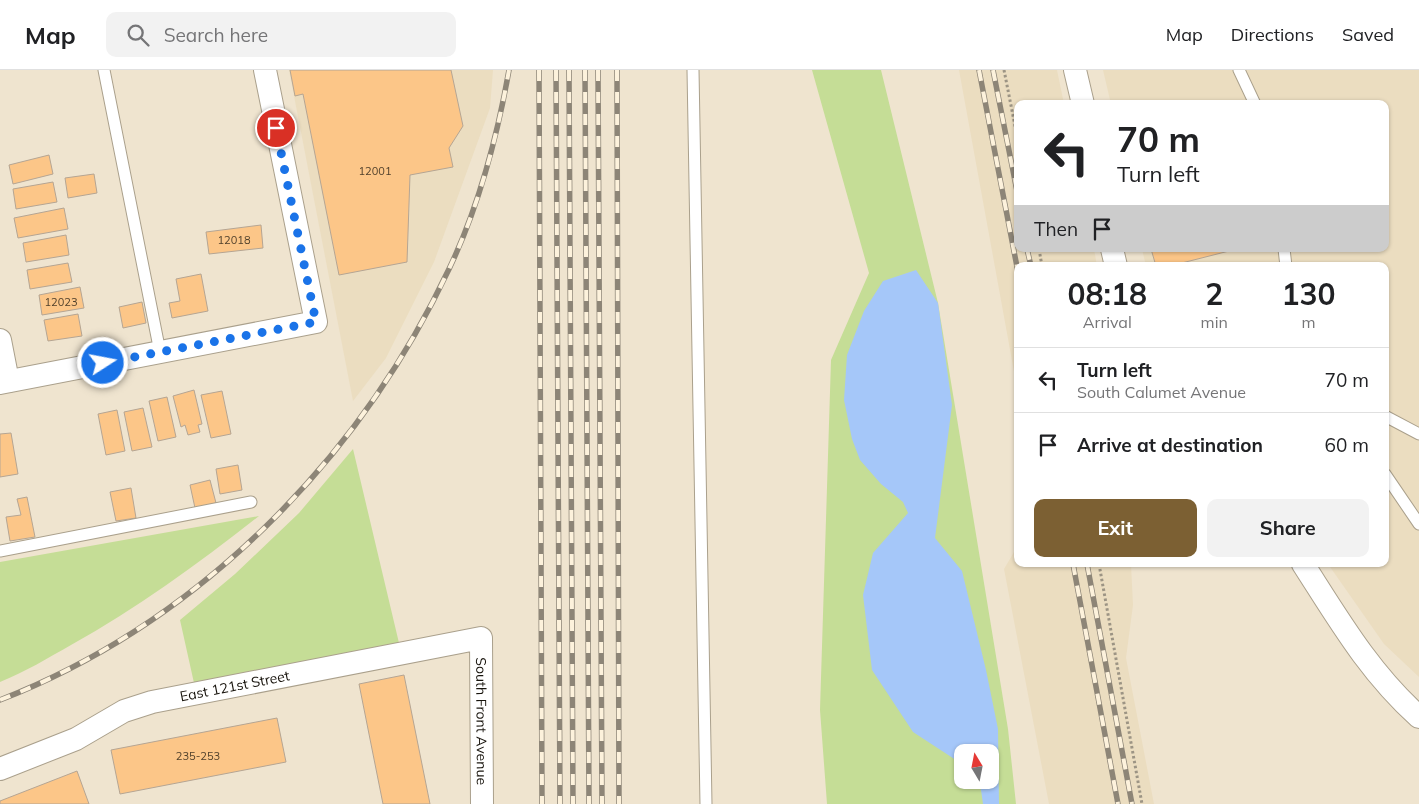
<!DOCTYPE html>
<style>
:root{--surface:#fff;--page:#f2f2f2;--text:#202124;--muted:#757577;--line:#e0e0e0;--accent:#7c6033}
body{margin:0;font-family:Mulish,sans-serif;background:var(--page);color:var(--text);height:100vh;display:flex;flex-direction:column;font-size:19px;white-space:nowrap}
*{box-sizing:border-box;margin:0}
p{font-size:16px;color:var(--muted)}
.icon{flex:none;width:28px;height:28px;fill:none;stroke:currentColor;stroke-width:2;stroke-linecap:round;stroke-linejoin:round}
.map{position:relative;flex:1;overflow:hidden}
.details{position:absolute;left:1014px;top:192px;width:375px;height:305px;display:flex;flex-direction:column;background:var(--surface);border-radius:10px;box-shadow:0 1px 4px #0004}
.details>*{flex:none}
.hud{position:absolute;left:1014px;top:30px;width:375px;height:152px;border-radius:10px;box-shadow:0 1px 4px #0004;background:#fff;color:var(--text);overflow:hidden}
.needle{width:32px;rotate:350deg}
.fabs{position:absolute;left:954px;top:674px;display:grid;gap:10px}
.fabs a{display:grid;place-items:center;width:45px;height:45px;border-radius:10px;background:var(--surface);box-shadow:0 1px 4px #0004;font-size:25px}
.pin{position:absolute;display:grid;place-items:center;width:42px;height:42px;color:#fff;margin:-21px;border:2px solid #fff;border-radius:50%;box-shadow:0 1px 5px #0007}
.me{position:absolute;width:55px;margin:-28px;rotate:79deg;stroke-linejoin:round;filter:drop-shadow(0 0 4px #0008)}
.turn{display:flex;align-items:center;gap:18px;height:105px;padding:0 20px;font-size:22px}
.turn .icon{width:65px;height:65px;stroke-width:2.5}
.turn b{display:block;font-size:35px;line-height:42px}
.then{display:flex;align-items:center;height:48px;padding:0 20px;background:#0003;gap:10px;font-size:19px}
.eta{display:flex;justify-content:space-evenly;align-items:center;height:85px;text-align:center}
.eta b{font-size:30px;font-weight:700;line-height:35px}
.primary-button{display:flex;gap:10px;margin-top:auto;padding:10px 20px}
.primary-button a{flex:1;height:58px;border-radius:10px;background:var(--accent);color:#fff;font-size:20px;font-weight:700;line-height:58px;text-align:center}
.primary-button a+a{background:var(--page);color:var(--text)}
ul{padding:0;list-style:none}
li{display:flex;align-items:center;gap:15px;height:65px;padding:0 20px;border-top:1px solid var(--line)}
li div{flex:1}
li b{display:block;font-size:19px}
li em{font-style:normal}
header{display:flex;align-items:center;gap:30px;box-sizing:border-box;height:70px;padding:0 25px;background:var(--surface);border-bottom:1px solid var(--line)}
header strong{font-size:24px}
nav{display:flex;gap:28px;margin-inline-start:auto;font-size:18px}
.search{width:350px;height:45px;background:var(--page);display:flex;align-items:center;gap:12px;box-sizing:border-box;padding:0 18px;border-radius:10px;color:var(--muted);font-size:19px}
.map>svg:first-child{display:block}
</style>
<header>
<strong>Map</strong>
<div class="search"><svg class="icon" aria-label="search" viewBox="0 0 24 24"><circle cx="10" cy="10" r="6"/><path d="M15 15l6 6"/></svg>Search here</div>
<nav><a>Map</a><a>Directions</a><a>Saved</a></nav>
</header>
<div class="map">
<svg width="1419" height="734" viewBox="0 0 1419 734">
<rect width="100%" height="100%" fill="#efe4cf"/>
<g fill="#ebddc0">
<path d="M289,0H493L490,38L434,192L386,288L353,331Z"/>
<path d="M959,0H1057L1064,34H1018V179H1094L1097,196H1018L1017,318Z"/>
<path d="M1103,0H1419V607L1384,574L1328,494H1385V196H1146L1142,179H1385V34H1111Z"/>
<path d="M1017,477L1018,494H1131L1133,535L1126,588L1154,734H1049L1004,499Z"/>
</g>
<g fill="#c5dd96" fill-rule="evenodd">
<path d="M812,0H881L938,233L1008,659L1016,734H827L820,640L831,290L869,203ZM962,682H990V710H962Z"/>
<path d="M353,379L399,573L194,613L180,550L235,504L299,443Z"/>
<path d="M259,446C199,493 138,538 71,575C48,588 25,602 0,612V492Z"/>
</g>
<path fill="#a5c7f9" d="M916,200L938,233L952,335L935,468L962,501L986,600L998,659L999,734H983L981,720L976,710H990V682H962V694L913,662L872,600L863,525L873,483L908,443L903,432L881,414L860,390L852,369L844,330L847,285L864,241L883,211Z"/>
<g fill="#fcc688" stroke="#b5a593">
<path d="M290,0H451L463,56L449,78L453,97L410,105L407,192L339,205L303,24L295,26Z"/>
<path d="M49,85L53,104L13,114L9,95Z"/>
<path d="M94,104L97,123L68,128L65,108Z"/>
<path d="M53,112L57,132L16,139L13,119Z"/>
<path d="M64,138L68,159L18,168L14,148Z"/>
<path d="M261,155L263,178L209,184L206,162Z"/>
<path d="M66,165L69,185L26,192L23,173Z"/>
<path d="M1151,179H1228L1229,181L1170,196H1156Z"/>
<path d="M68,193L72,212L30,219L27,200Z"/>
<path d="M201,204L208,241L172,248L169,233L180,231L176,209Z"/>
<path d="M80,217L84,238L42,245L39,225Z"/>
<path d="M142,232L146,253L123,258L119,237Z"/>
<path d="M78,244L82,266L48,271L44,250Z"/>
<path d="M194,320L202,354L198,355L200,362L188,365L185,355L181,357L173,326Z"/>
<path d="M222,321L231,364L211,368L201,325Z"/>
<path d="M167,327L176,367L158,371L149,331Z"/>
<path d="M143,338L152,377L132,381L124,342Z"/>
<path d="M117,340L125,381L106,385L98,344Z"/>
<path d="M11,363L18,404L0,407V364Z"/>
<path d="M238,395L242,420L220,424L216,399Z"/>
<path d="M210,410L216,433L195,438L190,415Z"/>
<path d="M131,418L136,448L116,451L110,422Z"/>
<path d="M27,427L35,467L10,471L6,447L21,445L17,429Z"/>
<path d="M404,605L430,734H383L359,614Z"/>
<path d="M277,648L286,692L120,724L111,680Z"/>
<path d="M77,701L89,734H0V731Z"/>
</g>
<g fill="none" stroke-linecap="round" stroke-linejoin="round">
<defs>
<g id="service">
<path d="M104,0L160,282"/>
<path d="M693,0L706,734"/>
<path d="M1239,0L1255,34"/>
<path d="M1284,179L1286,196"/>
<path d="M1385,346L1419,364"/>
<path d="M1385,404L1419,454"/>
<path d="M0,481L251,432"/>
</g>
<g id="minor">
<path d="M1075,0L1083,34"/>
<path d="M1112,179L1116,196"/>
<path d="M0,270L8,311"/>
<path d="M0,313L316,252L265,0"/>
<path d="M1303,494C1339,550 1369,602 1419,647"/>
<path id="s1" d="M0,699L76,669L124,641L152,632L481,568L482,734"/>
</g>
</defs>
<use href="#service" stroke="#aaa08c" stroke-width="13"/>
<use href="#minor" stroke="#aaa08c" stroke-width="24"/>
<g stroke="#9c9484" stroke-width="3" stroke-dasharray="2.5 2.5" stroke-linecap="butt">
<path d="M1004,0L1018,71"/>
<path d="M1039,179L1042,196"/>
<path d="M1099,494L1142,734"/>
</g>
<use href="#service" stroke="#fff" stroke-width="11"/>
<use href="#minor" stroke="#fff" stroke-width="22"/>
<defs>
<g id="rail">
<path d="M539,0L542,734"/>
<path d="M556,0L560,734"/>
<path d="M569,0L573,734"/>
<path d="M585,0L589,734"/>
<path d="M598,0L602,734"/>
<path d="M617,0L619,734"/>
<path d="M979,0L1018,202"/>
<path d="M993,0L1018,126"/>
<path d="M1027,179L1031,196"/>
<path d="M1073,494L1118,734"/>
<path d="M1087,494L1132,734"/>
<path d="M0,630C198,553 359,390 449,199C479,136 497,68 509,0"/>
</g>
</defs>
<use href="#rail" stroke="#8d8577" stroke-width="5.5"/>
<use href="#rail" stroke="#fdf2dc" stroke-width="4" stroke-dasharray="11" stroke-linecap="butt"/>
</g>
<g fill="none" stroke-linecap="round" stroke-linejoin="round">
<path stroke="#1a73e8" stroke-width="9" stroke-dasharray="0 16.2" d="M103,293L316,252L276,58"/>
</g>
<g text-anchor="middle" stroke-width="4.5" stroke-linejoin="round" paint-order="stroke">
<g font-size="11" fill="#50402b">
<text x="375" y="105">12001</text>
<text x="234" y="174">12018</text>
<text x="61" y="236">12023</text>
<text x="198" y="690">235-253</text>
</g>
<g font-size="14" fill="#17130c" stroke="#fdf2dc">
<text dy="5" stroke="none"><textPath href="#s1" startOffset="251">East 121st Street</textPath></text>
<text dy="5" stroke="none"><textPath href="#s1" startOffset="585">South Front Avenue</textPath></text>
</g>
</g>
</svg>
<div class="fabs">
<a><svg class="needle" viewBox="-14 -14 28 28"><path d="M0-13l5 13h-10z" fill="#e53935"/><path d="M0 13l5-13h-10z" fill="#757577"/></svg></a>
</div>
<div class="pin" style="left:276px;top:58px;background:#d93025"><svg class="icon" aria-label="arrive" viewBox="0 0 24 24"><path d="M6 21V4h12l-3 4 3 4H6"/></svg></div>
<svg class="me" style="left:103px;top:293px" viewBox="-20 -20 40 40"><circle r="17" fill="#1a73e8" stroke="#fff" stroke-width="3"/><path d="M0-11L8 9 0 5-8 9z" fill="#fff"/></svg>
<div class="hud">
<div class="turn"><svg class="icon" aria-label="left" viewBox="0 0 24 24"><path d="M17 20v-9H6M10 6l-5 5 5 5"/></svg><div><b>70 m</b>Turn left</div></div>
<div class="then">Then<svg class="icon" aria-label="arrive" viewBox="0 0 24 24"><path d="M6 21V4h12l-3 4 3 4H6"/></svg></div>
</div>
<section class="details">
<div class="eta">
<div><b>08:18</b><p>Arrival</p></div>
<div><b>2</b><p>min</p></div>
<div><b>130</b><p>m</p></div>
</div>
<ul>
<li><svg class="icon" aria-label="left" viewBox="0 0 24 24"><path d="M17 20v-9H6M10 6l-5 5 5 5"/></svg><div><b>Turn left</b><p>South Calumet Avenue</p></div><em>70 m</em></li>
<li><svg class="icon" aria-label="arrive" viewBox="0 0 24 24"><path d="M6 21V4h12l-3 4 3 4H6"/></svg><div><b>Arrive at destination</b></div><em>60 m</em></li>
</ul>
<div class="primary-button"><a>Exit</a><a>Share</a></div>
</section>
</div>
